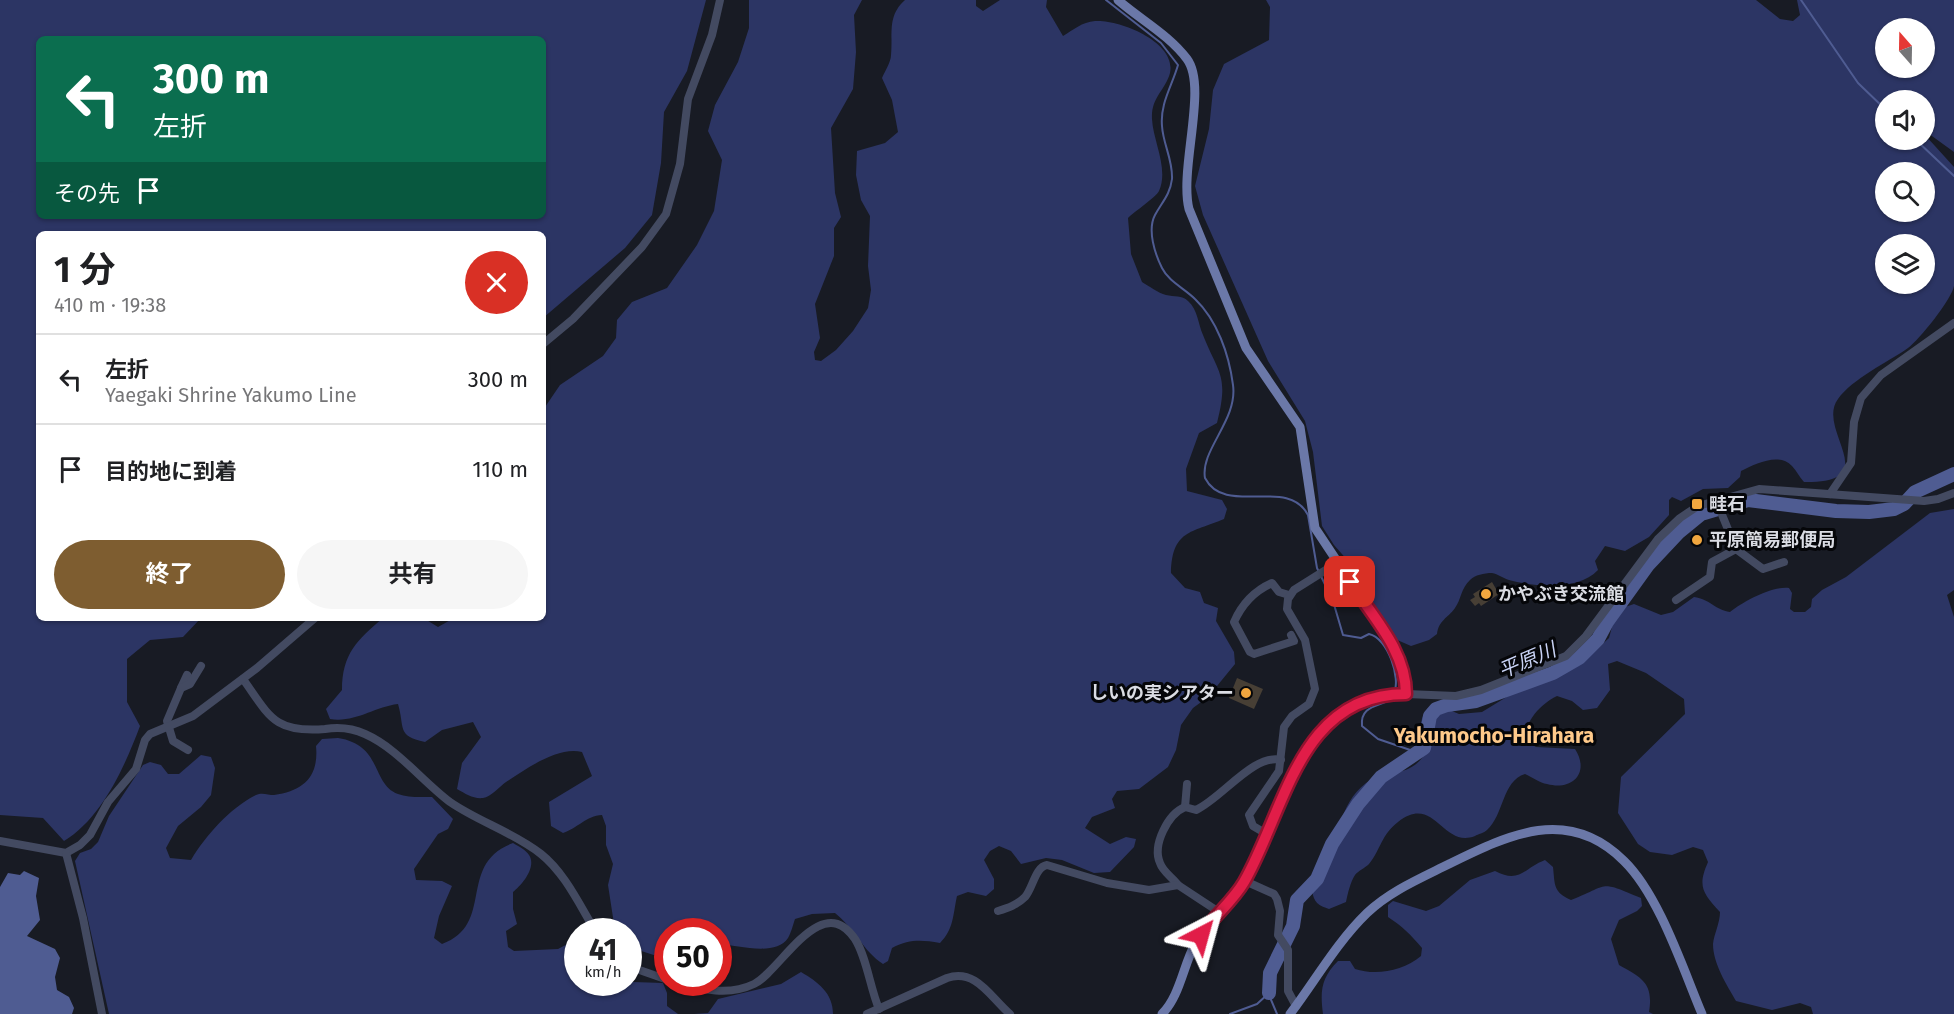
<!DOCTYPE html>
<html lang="ja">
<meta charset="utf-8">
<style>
:root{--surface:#fff;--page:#f6f6f6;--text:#202124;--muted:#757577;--line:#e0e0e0;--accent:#7e5d30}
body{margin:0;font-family:"Fira Sans","Noto Sans JP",sans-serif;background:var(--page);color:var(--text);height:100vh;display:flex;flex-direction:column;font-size:22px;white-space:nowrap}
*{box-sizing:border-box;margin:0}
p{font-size:20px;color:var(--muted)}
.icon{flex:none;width:33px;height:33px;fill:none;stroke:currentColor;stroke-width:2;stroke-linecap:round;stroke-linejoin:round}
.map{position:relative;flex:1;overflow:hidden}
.sheet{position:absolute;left:36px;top:231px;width:510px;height:390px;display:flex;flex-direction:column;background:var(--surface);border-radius:9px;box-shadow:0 2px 4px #0004}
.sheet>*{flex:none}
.hud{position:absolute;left:36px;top:36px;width:510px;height:183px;border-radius:9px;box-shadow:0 2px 4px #0004;background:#0b6e4f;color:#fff;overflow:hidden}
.needle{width:39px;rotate:340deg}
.controls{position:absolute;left:1875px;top:18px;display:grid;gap:12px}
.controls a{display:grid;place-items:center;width:60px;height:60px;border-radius:50%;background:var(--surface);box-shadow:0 2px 4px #0004;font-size:30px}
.speed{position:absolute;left:564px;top:918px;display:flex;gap:12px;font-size:30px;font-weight:700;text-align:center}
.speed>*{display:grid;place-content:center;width:78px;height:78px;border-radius:50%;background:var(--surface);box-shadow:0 2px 4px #0004;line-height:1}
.speed small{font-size:15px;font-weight:400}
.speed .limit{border:9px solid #d22;background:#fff;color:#111}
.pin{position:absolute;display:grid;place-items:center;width:51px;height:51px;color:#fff;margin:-26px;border-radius:12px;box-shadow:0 3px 9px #0006}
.me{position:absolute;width:66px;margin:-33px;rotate:39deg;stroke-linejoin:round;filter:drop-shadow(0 0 4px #0008)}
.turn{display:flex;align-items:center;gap:21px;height:126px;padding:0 18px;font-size:27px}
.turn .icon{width:78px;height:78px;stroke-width:2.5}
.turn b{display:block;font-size:42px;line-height:51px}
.then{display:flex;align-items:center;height:57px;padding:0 18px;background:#0003;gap:12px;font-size:22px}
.round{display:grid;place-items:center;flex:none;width:63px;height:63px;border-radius:32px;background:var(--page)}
.headline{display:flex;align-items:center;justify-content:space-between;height:102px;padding:0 18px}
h1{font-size:36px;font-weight:700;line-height:45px}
.cta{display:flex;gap:12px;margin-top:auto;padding:12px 18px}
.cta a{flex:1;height:69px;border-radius:36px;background:var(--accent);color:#fff;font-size:24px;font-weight:700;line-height:69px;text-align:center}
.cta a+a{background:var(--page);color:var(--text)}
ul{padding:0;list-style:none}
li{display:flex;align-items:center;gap:18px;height:90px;padding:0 18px;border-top:2px solid var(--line)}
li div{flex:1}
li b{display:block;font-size:22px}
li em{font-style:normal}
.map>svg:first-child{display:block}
</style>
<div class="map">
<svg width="1954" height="1014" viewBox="0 0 1954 1014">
<rect width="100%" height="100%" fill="#181b24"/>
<g fill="#2c3564" fill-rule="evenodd">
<path d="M0,0H706L687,71L664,112L661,163L652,215L625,248L543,318V234H39V618H201L183,637L150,640L127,659V702L140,726C125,766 102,818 64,841L43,818L0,815ZM39,39H543V216H39Z"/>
<path d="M749,0H862L854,15L856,52L853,89L831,128L835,193L841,217L834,228V256L815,304L820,338L814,352L815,360L821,361L836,350L853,331L868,308L871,290L868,266L870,216L861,200L856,175L857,151L885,143L898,132L892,100L882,78C885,71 891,62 891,55C893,33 887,16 905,0H976V6L983,11L1000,0H1047L1046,7L1063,36C1073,30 1082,22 1095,21C1119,19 1177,42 1170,73C1165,91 1151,97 1152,119C1153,141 1169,169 1159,191C1156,197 1134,212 1128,218L1131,254L1142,282C1149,286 1158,293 1166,295C1174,297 1182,295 1188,301C1198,310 1198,324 1203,335C1219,375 1229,375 1217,423L1199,433L1186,469L1187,491L1222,500L1227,509L1224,519C1191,533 1172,530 1171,573L1185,588L1200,592L1204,603L1218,608L1216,621L1234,652L1235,664L1208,697L1193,708L1181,725L1176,750L1168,767L1139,789L1117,791L1112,799L1115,808L1092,817L1085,828L1110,844L1126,837L1136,839L1134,847L1110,872L1094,873L1062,860L1046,858L1021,864L1011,851L999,846L990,851L984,860L994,879V889L986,896L968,892L957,896C953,914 954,929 940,943C921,940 910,939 892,948L888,961L883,964C864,952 854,928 835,913L812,914L795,919C793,925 791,933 788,938C776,957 737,945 719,944L718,932H668L666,959L632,948L629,944L628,932L618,931L614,924L608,885L613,864L606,845V826L602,815C586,816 578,828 563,833L551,826L549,802L592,776L582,752C558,746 526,769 506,782C499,787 491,797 483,798C473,799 466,794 457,789L462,763L481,737L473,722L442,730L425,742C396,736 405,727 398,704C374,707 355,723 330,719L326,709L342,690C342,654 357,640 383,618L425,619L438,627L454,618H543V410L560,385L603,356L616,338L617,320L632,302L667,288L697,245L714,211L722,160L708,131L715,105L738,62L749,28Z"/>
<path d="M1266,0H1756L1780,19L1793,21L1800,15L1797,0H1954V152L1925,131L1924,100H1886V140H1924L1925,135L1954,167C1954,194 1954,222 1954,249C1954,261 1954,274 1954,286C1952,299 1919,340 1908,348C1888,362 1852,379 1838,399C1815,430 1887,483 1804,482C1799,477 1797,471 1792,466C1779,452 1755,464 1741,471L1740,477L1728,488L1703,489L1681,501L1672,497L1669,500V515L1649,537L1625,551L1605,546L1595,561L1598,570C1579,591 1534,587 1509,580C1503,578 1498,574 1492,573C1484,573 1475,575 1470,580C1461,588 1461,600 1455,608C1447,619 1439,620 1437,634L1429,640L1411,646L1395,639L1366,596L1356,570L1334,545L1322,526L1313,452L1305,421L1268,361L1203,215L1195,186L1209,129L1213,90L1224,64L1269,40L1270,7ZM1886,28H1924V68H1886ZM1886,172H1924V212H1886ZM1886,244H1924V284H1886Z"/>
<path d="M1954,509V590L1947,595L1954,617V1014H1813L1811,1007L1800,1003L1772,1010L1736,1001C1727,985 1713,964 1713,944C1714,934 1720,923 1720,912C1703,893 1697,887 1708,862L1703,850L1693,847L1672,855L1650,852L1638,844L1618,813L1621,777L1685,714L1684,699L1646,673L1617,661L1608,664L1610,690L1597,708L1583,710L1572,701L1557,696C1541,704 1525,720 1525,740L1536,747L1575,749C1590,772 1573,791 1547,784C1540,783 1532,777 1525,774C1502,781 1504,815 1487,830C1484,833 1478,834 1475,836C1442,849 1435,793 1398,822C1381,835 1381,849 1369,864C1365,868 1358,871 1355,875C1350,883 1348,893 1346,902L1329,909C1318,905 1314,903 1312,890C1316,884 1322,878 1325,871C1338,843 1338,804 1366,783C1387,768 1413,780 1428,748C1419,729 1417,718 1433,703L1459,714L1482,712L1518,690L1570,669L1593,653L1609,638L1615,616L1625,607L1634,604L1661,615L1673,612L1694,597C1710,599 1715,610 1730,612C1744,601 1772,586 1789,588L1792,593L1790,609L1794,612H1805L1811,607L1812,599L1822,590L1846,577L1930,513Z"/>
<path d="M338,738C383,745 371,784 398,794C408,798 421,797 432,797L453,819L448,829L438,834L414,869L416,880L442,881L452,886L439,916L434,938L442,944C496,924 456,864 513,843C518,846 526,850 529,855C537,867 522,885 513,892V909L517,924L506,931L508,947L514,951L558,949L577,939L578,982H628L629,979L633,982L663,983L667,993V1006L678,1014H109L75,861L80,853L91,849L98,842L109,816L143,765L150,762L161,765L168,774H179L201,755L211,757L215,768L211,795L201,807L178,826L166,848L170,858L191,860C206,835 230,808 256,795C262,792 268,795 274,795C304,791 319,776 316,746L322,739Z"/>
<path d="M1545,860L1553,867C1555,885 1553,892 1571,900C1611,884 1598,880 1641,898L1642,906L1637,911L1619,920L1611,939L1619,965C1641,977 1654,983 1649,1012L1653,1014H1323C1320,991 1321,978 1338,961H1350L1355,969C1376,976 1403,971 1421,956L1422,948C1411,935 1402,926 1388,917V905L1393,901L1426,911L1439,906L1470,880L1495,871C1520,884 1524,868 1545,860Z"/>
<path d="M801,972C818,982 833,993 833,1014H694L708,1013L718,999L781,984Z"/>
</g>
<path fill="#4f5c92" d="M24,871L39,878L36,896L40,920L27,936L55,949L60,958L55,977L57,990L69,997L74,1008L72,1014H0V887L8,873L20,875Z"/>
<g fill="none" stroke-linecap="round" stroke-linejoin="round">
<g stroke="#4f5c92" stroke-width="2">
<path d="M1106,0L1161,43L1178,65C1172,86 1160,103 1162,126C1163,144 1173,160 1172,179C1170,195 1162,202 1155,215C1147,230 1155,254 1162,268C1169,282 1184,288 1195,299C1217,320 1229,354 1233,385C1238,420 1200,450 1205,478C1225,517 1288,476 1308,515L1317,568L1333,601L1343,635L1361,638L1369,634C1388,638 1401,678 1394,694"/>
<path d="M1801,0L1858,83L1886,110"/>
<path d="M1916,140L1954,176"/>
<path d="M1392,699C1379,707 1360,705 1362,726L1378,739L1419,753"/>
<path d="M1269,995L1277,1014"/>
<path d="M1230,1014L1257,1004L1269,993"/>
</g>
<path stroke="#4f5c92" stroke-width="14" d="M1269,993L1270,973L1293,926L1297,900L1317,879L1332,844L1358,804L1381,777L1424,748L1430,716L1436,709L1447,705L1476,701L1553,673L1579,658L1598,639L1607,622L1648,565L1679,532L1701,514L1748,500L1836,511L1869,512L1894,509L1904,504L1915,492L1954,474"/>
</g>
<g fill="#473f35">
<path d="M1492,582L1499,594L1481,606L1479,603L1475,606L1470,600L1475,597L1473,594Z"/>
<path d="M1237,678L1263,689L1254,709L1229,698Z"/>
</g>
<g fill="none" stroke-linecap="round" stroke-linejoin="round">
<g stroke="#434a61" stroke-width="8">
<path d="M543,344L573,319L642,247L666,214L680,164L688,99L712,35L720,0"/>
<path d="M1830,494L1851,463L1854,422L1861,398L1881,375L1954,323"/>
<path d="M1716,500L1736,549L1763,569L1784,562"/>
<path d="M1289,595L1279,592L1272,583C1254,591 1242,604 1234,622L1250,652L1254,654L1294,641L1291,635"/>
<path d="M1676,600L1710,577L1712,562L1736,549"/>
<path d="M243,679C270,717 274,733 325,729C338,727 352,728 365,734C397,748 422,781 450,802C479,822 513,832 541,854C565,873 580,906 596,932"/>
<path d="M181,688L187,675"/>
<path d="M1406,694L1456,696L1481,690L1566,656L1586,636L1658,539L1680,518L1698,506L1759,489L1924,501L1938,499L1954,493"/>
<path d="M188,750L173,741L167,721L181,688L190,684L201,666"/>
<path d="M1187,784L1185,807L1196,810C1222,798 1254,753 1281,760"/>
<path d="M1265,833L1253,826L1249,815L1279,771L1284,727L1292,716L1309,704L1315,689L1305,640L1287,609L1288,599L1294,590L1337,563"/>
<path d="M0,841L66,853L80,845L90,835L108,802L136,769L145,740L150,734L193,716L257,668L315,618"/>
<path d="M66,853L83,918L102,1014"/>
<path d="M1245,881L1274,894L1277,899L1280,911L1278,935L1288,950V991L1296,1006"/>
<path d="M1178,885C1172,877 1163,872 1160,863C1152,845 1168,814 1185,807"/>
<path d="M998,911C1008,908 1017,905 1025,897C1033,888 1035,867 1047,865L1107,883L1149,890L1178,885L1219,912"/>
<path d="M628,966L668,980"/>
<path d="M677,982C703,990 729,996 754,984C781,971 821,889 855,939C867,958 870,988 879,1009"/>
<path d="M867,1014L947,978C976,968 991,998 1010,1014"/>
</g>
<g stroke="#6b78a8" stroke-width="9">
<path d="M1118,0C1141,20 1169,35 1187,59C1208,87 1179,169 1189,209L1246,348L1300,427L1315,528L1390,641L1403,667L1406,694C1303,694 1284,806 1246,878C1233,903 1209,919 1195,944C1183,966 1180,996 1162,1014"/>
<path d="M1290,1014C1315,981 1337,942 1367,913C1390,891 1421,878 1449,864C1508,835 1568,805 1624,861C1659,895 1683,969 1702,1014"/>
</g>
</g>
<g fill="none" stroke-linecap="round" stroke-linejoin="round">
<defs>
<path id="route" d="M1201,935C1214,916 1233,901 1244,882C1286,809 1299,694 1406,694C1406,651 1373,617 1350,582"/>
</defs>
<use href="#route" stroke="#92132f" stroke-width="15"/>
<use href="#route" stroke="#e11d48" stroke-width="10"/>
</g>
<g fill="#f0a63f" stroke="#050609" stroke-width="2">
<rect x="1691" y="498" width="12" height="12" rx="3"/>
<circle cx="1697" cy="540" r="6"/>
<circle cx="1486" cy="594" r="6"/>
<circle cx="1246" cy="693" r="6"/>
</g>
<g text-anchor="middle" stroke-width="6" stroke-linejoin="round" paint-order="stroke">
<g font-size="18" font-weight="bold" fill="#dadce3" stroke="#050609" text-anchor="start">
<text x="1709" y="510">畦石</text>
<text x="1709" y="546">平原簡易郵便局</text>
<text x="1498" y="600">かやぶき交流館</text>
<text x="1234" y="699" text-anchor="end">しいの実シアター</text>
</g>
<g font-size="20" font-style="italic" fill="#c8d2f4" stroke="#050609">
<text transform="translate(1527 660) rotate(-23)" y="7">平原川</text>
</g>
<g font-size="21" font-weight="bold" fill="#fec98a" stroke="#050609">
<text x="1494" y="743">Yakumocho-Hirahara</text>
</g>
</g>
</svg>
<div class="controls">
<a><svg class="needle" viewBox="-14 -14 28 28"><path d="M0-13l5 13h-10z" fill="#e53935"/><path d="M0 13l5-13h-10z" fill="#757577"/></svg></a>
<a><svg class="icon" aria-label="sound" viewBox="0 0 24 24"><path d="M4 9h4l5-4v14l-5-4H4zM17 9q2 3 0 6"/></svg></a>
<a><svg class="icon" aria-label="search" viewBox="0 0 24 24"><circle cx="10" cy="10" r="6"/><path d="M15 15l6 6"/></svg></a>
<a><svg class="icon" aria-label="layers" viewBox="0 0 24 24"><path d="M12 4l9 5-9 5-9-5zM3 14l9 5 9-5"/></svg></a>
</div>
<div class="speed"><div>41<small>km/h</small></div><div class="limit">50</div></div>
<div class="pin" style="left:1350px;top:582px;background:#d93025"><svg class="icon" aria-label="arrive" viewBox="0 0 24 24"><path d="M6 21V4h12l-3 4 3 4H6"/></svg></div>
<svg class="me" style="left:1201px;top:935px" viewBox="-20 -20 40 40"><path d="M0-17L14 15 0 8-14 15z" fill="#e11d48" stroke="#fff" stroke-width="4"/></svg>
<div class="hud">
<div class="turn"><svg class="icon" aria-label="left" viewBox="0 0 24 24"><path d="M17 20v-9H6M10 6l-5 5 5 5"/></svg><div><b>300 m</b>左折</div></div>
<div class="then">その先<svg class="icon" aria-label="arrive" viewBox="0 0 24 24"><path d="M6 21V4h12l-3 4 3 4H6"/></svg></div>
</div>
<section class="sheet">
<div class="headline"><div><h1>1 分</h1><p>410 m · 19:38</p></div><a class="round" style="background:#d93025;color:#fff"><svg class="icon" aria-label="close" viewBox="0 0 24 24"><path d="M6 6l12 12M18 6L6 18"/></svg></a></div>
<ul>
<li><svg class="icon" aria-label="left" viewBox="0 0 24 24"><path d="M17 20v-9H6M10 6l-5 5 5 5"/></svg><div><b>左折</b><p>Yaegaki Shrine Yakumo Line</p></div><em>300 m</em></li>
<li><svg class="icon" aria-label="arrive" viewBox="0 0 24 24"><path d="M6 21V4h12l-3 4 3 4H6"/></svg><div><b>目的地に到着</b></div><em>110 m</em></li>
</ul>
<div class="cta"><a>終了</a><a>共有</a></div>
</section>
</div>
